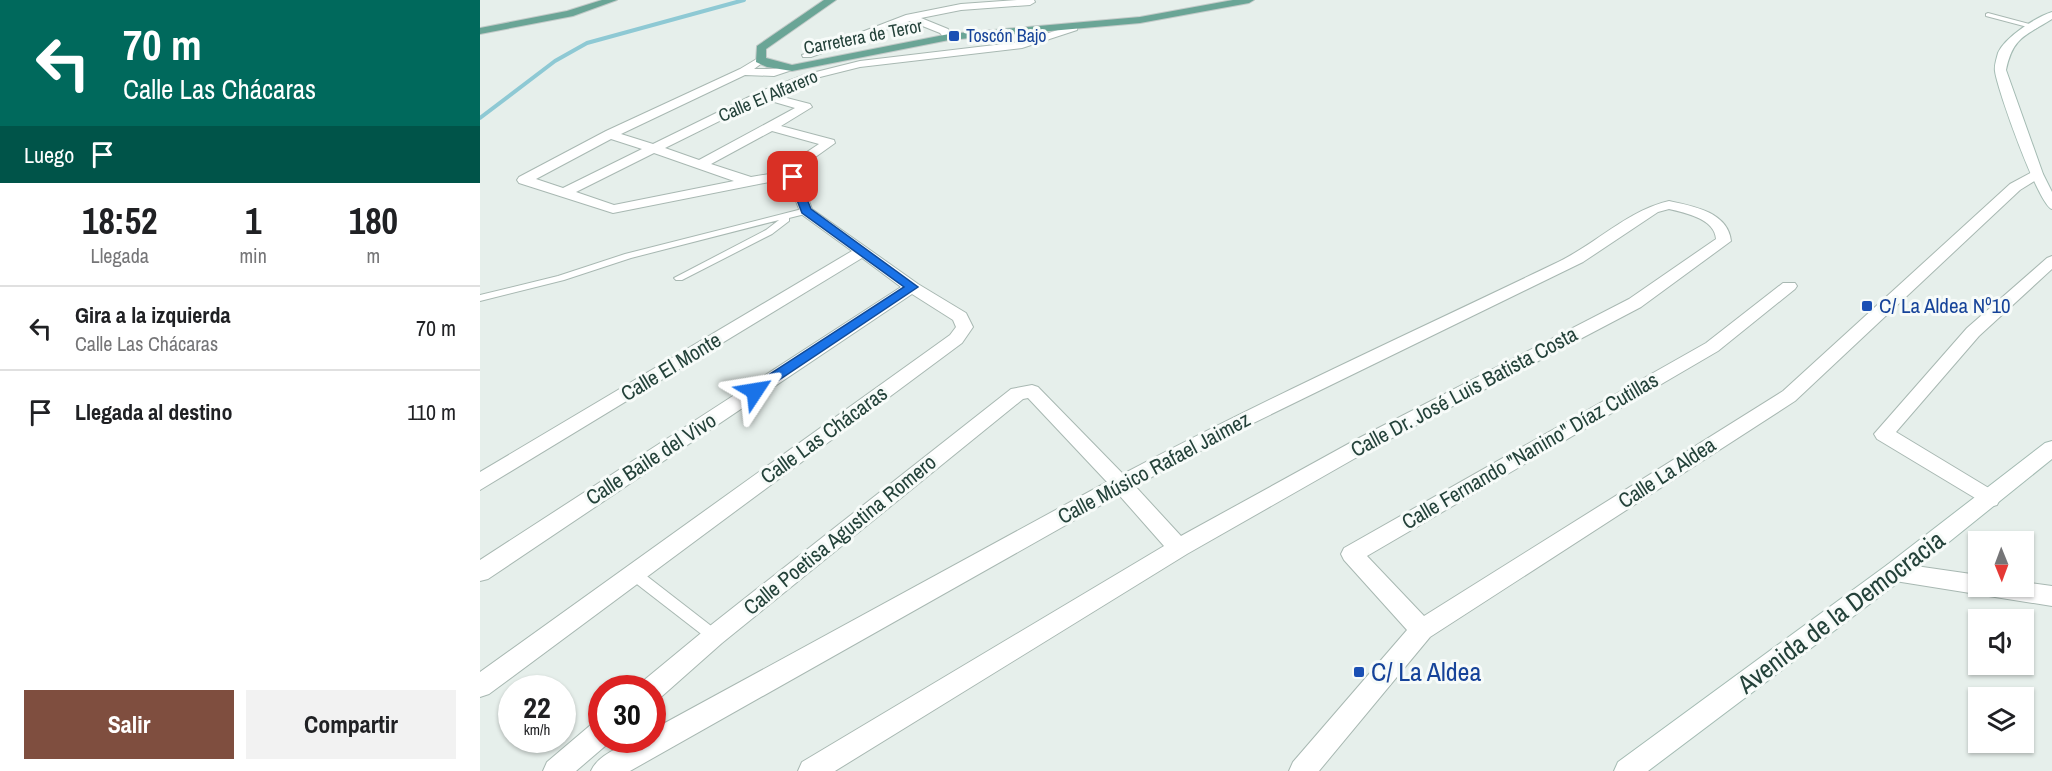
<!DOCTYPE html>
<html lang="es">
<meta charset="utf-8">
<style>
:root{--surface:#fff;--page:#f2f2f2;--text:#202124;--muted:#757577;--line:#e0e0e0;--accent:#7f4e3f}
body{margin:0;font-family:"Archivo Narrow",sans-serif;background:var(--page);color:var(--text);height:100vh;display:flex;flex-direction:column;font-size:22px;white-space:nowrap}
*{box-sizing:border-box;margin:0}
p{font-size:20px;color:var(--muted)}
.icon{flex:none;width:33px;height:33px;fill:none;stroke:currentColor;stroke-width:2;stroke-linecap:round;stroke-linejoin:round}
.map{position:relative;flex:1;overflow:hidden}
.sheet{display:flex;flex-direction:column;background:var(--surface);width:480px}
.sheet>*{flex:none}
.top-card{background:#00695c;color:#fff;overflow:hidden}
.needle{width:39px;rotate:179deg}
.fabs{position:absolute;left:1488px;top:531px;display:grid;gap:12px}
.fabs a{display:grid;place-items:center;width:66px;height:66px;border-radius:0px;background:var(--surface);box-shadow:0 2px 4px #0004;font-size:30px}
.speed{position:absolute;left:18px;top:675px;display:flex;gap:12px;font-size:30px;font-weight:700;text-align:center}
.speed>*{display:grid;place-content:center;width:78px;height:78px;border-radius:50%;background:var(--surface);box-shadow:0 2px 4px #0004;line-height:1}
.speed small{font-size:15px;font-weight:400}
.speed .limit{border:9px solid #d22;background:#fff;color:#111}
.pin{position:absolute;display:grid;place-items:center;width:51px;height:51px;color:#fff;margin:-26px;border-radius:12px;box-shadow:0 3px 9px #0006}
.me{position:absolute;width:66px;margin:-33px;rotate:57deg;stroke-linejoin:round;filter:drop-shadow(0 0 4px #0008)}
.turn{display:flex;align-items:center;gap:21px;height:126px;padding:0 24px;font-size:27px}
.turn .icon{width:78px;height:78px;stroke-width:2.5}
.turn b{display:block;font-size:42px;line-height:51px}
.then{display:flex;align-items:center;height:57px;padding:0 24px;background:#0003;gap:12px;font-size:22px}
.eta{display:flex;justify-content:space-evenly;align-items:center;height:102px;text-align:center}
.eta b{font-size:36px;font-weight:700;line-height:42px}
.action{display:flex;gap:12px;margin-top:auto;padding:12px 24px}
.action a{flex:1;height:69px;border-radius:0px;background:var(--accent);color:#fff;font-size:24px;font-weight:700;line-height:69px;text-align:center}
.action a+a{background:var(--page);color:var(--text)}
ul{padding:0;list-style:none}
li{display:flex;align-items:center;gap:18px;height:84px;padding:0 24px;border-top:2px solid var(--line)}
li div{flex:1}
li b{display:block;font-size:22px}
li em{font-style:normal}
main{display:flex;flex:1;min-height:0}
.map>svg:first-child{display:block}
</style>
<main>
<section class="sheet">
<div class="top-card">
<div class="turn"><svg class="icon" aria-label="left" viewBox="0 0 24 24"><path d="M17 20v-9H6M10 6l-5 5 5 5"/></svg><div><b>70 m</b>Calle Las Chácaras</div></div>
<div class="then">Luego<svg class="icon" aria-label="arrive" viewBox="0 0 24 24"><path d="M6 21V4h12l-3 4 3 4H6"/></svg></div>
</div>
<div class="eta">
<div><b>18:52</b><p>Llegada</p></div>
<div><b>1</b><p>min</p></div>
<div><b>180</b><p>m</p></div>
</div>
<ul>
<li><svg class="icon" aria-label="left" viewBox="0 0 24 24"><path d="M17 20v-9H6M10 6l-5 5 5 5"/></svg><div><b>Gira a la izquierda</b><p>Calle Las Chácaras</p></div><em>70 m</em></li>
<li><svg class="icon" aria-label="arrive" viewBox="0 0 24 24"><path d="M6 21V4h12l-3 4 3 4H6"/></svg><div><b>Llegada al destino</b></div><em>110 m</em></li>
</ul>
<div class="action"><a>Salir</a><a>Compartir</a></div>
</section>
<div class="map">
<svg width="1572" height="771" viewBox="0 0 1572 771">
<rect width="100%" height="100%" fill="#e6efeb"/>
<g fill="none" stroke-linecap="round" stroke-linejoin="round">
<path stroke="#8ec9d4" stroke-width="4" d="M0,118L75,61L107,43L264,0"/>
<defs>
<g id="lane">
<path d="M1508,13L1557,26L1558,27L1555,29L1506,16V14Z"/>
<path d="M326,208L330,211L329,213L309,218V221L292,234L202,280H196L194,278L286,230L299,220L151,258L84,280L0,301V295L78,276L145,254Z"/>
<path d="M154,569L159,570L239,632L241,636L239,640L234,642L229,640L149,578L148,574L149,570Z"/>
</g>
<g id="street">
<path d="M537,0H554L555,2L550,5L481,10L441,18L468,29L474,37L473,39H465L460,33L430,21L331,57H323L322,55L426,15L481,4Z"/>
<path d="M593,25L597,26V30L542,48L380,67L332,79L295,95L330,104L332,107L301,126L354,140L355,143L313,173L320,177L332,209L438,284L486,313L493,327L482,343L9,694L0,697V672L470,335L476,327L473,320L432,294L8,579L0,581V560L421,287L382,258L0,490V472L372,251L321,214L308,181L299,180L133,213L39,183L37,180L39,177L126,131L260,69L280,57L286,60L274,69H294L312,65L318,68L294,76L265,75L141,134L173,144L279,92L324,75L380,61L541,42ZM284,99L315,108L219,160L185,148ZM292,131L339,144L295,173L271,177L231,164ZM131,139L162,149L83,188L56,179ZM174,153L254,181L134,205L96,192Z"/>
<path d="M1556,170L1563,174L1561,177L1540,190L1315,401L950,637L839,771H809L813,762L927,630L864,560L861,554L864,548L1226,343L1303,283H1315L1317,286L1315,289L1238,351L887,556L944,616L1303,391L1530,184Z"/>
<path d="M1189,201C1213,206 1248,212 1251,241L1161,307L893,448L707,554L355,771H318L322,762L684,546L639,495L150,771H111C119,752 153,740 172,740V730L627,482L548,398L543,399L242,643L181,697L172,700V688H160L163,681L226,629L531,389L552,385L558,387L643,474C785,399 930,333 1074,264C1114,246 1146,211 1189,201ZM1189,209C1206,213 1235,219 1236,239L1149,299L879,438L701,536L655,486L759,430L1103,262L1178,212Z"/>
<path d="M1572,256V269L1499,336L1416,432L1517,493L1520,499L1517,505L1510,507L1397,439L1394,434L1487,328L1567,258Z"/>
<path d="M1415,563L1498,575V586H1544V582L1572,586V606L1415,581L1407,579L1404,572L1407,565Z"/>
<path d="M122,720V740L131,741L96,771H63L67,762L113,723Z"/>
</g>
<g id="secondary">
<path d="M1572,12V19C1545,36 1533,37 1526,70L1563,174L1572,192V209C1559,206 1517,89 1515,71C1514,66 1517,57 1518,53C1525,37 1556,17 1572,12Z"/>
<path d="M1572,441V459L1423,579L1168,771H1134L1138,762L1407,565L1565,443Z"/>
</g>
<g id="primary">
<path d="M122,0H137L93,16L0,34V28L87,11Z"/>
<path d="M344,0H356L286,49V58L312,65L469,34L660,17L753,0H774L769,3L660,23L469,40L312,71L287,67L276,62L277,46Z"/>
</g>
</defs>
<use href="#lane" stroke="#a8b8b2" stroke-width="2"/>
<use href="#street" stroke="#a8b8b2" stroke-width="2"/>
<use href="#secondary" stroke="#a4bbb3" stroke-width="2"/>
<use href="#primary" stroke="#c2cac8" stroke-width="2"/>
<use href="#lane" fill="#fff" fill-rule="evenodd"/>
<use href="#street" fill="#fff" fill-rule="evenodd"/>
<use href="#secondary" fill="#fff" fill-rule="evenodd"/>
<use href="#primary" fill="#6aa596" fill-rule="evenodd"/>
</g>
<path fill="#1a73e8" stroke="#114b97" stroke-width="1.5" d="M313,174L318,177L331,209L438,287L275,396L270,394L268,391L270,387L424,287L322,213L308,177Z"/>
<g fill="#1a4fb4" stroke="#f7fbf9" stroke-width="2">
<rect x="468" y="30" width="12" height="12" rx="3"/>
<rect x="1381" y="300" width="12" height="12" rx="3"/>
<rect x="873" y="666" width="12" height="12" rx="3"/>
</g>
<g text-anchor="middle" stroke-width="6" stroke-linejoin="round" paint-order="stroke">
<g font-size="18" fill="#164399" stroke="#f7fbf9" text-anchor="start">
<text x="486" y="42">Toscón Bajo</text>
</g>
<g font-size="18" fill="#24423a" stroke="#f7fbf9">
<text transform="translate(383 37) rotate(-11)" y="6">Carretera de Teror</text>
<text transform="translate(288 96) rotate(-23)" y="6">Calle El Alfarero</text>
</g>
<g font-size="21" fill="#164399" stroke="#f7fbf9" text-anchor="start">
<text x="1399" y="313">C/ La Aldea Nº10</text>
</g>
<g font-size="21" fill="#24423a" stroke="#f7fbf9">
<text transform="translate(191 367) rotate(-31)" y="7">Calle El Monte</text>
<text transform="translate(984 392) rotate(-28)" y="7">Calle Dr. José Luis Batista Costa</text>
<text transform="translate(344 435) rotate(-36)" y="7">Calle Las Chácaras</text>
<text transform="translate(1050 451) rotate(-30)" y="7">Calle Fernando "Nanino" Díaz Cutillas</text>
<text transform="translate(171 459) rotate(-33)" y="7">Calle Baile del Vivo</text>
<text transform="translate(674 468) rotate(-28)" y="7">Calle Músico Rafael Jaimez</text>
<text transform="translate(1187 473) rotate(-33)" y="7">Calle La Aldea</text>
<text transform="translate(360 535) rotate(-39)" y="7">Calle Poetisa Agustina Romero</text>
</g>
<g font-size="26" fill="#24423a" stroke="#f7fbf9">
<text transform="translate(1361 612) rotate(-37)" y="9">Avenida de la Democracia</text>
</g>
<g font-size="26" fill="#164399" stroke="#f7fbf9" text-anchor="start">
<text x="891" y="681">C/ La Aldea</text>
</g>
</g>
</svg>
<div class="fabs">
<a><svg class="needle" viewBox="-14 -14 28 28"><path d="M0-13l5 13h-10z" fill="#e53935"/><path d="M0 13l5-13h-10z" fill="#757577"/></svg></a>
<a><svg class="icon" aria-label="sound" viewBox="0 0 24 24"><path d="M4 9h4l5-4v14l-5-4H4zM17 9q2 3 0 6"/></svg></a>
<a><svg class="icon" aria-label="layers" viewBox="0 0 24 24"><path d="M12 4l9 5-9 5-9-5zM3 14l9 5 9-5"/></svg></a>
</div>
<div class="speed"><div>22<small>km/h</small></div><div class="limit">30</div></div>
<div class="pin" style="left:313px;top:177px;background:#d93025"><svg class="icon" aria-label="arrive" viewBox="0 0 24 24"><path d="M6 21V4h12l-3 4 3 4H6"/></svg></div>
<svg class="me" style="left:275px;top:391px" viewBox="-20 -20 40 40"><path d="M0-17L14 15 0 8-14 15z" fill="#1a73e8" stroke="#fff" stroke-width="4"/></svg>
</div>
</main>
